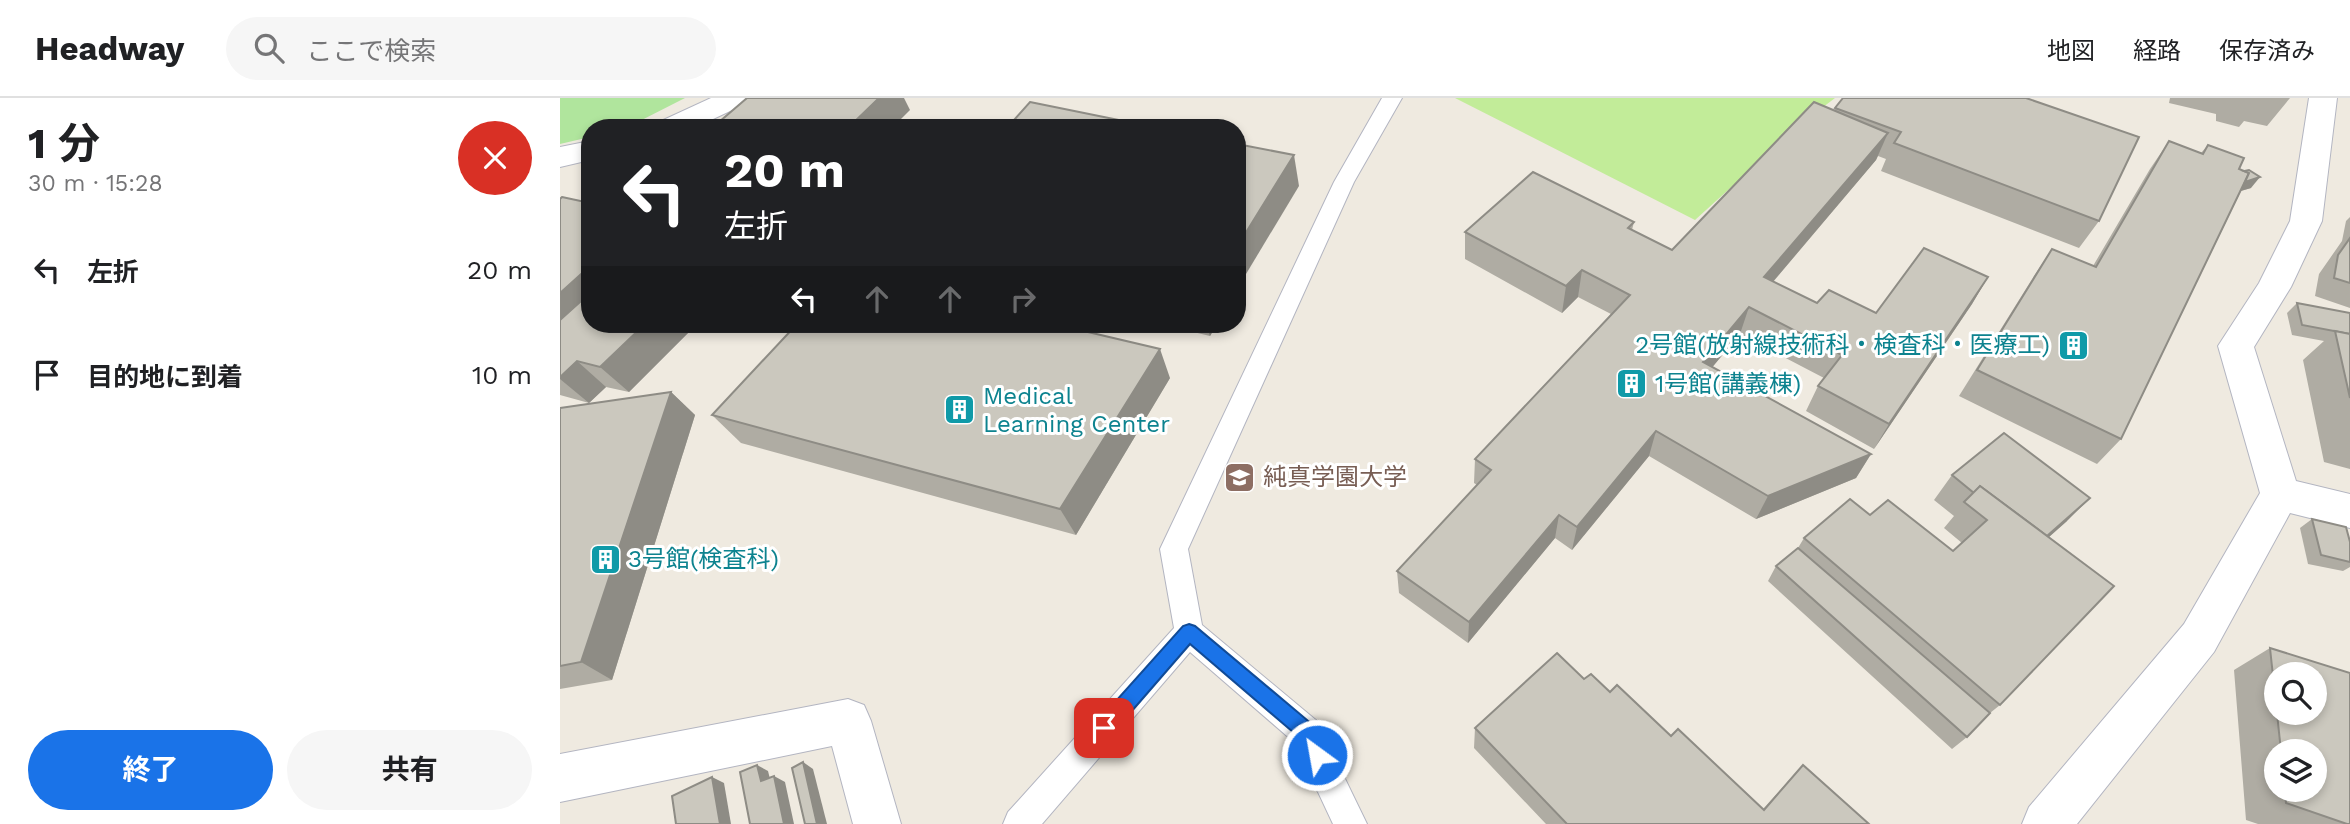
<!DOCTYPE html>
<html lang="ja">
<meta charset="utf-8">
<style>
:root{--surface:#fff;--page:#f6f6f6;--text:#202124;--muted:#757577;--line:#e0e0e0;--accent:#1a73e8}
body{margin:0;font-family:"Work Sans","Noto Sans JP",sans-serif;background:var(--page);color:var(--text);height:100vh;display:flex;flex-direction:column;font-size:26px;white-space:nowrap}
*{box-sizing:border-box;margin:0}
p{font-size:23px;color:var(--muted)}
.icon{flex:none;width:38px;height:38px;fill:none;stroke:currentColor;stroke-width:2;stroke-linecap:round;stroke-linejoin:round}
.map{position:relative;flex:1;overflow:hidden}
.side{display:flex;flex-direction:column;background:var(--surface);width:560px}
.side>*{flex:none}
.banner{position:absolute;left:21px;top:21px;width:665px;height:214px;border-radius:28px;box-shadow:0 4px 10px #0003;background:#202124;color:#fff;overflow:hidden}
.buttons{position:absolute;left:1704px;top:564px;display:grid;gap:14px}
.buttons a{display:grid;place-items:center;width:63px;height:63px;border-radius:50%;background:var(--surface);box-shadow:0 4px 10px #0003;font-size:35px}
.pin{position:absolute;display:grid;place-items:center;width:60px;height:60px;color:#fff;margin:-30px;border-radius:14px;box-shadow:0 4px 10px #0006}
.me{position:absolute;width:77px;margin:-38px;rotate:328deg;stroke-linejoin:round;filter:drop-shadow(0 0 5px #0008)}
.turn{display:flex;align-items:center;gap:24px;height:147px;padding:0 28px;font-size:32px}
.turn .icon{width:91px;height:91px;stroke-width:2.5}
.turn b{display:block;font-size:49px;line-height:60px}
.lanes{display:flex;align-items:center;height:66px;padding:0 28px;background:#0003;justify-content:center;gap:35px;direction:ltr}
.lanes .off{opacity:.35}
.round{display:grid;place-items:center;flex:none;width:74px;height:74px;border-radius:37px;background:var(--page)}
.head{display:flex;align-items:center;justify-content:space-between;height:119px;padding:0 28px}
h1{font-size:42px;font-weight:700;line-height:52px}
.button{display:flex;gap:14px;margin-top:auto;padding:14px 28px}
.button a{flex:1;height:80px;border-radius:42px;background:var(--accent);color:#fff;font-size:28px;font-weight:700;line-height:80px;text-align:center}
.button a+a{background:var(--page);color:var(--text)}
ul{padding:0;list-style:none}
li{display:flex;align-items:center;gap:21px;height:105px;padding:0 28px}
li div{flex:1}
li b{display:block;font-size:26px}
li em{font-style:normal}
header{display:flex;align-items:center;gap:42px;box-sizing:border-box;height:98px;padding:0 35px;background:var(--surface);border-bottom:2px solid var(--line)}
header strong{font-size:33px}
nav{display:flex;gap:38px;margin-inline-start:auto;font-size:24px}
.search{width:490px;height:63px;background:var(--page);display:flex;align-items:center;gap:18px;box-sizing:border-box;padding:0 24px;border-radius:38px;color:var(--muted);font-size:26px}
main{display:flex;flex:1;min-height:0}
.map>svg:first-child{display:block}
</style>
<header>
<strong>Headway</strong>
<div class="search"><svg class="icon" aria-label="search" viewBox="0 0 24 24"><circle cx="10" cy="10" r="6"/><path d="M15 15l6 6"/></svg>ここで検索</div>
<nav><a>地図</a><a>経路</a><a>保存済み</a></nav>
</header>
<main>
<section class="side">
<div class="head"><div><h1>1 分</h1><p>30 m · 15:28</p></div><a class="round" style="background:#d93025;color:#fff"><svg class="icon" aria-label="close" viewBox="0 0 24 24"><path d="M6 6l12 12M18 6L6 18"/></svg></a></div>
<ul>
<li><svg class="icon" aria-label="left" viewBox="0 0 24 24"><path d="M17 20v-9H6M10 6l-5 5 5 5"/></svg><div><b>左折</b></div><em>20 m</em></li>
<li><svg class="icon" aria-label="arrive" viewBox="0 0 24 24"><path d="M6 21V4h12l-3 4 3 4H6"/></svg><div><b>目的地に到着</b></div><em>10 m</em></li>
</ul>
<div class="button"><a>終了</a><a>共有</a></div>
</section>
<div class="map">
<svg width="1790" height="726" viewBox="0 0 1790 726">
<rect width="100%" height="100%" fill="#efeae0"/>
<path fill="#b0e59d" d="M0,0H125L66,30H30V39L0,46Z"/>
<path fill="#c2ec99" d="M895,0H1275L1241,26L1135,122Z"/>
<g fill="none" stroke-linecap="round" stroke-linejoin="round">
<defs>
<path id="service" d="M822,0H842L794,84L628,451L642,527L757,623L807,726H773L735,645L630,554L482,726H443L448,714L614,530L600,451L774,84Z"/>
<g id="minor">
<path d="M151,0H189L185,6L134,30H95L99,24Z"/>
<path d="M1749,0H1777L1762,123L1731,189L1694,249L1736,383L1790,396V430L1730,415L1654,554L1517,726H1462L1469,709L1624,526L1700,395L1658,248L1699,185L1730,123Z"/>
<path d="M30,43V62L0,69V49Z"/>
<path d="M288,601L304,607L311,623L341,726H293L272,648L0,704V656Z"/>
</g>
</defs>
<use href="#service" stroke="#b3b5c1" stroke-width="2"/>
<use href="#minor" stroke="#b3b5c1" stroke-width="2"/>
<use href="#service" fill="#fff" fill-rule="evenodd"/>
<use href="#minor" fill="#fff" fill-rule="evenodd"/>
</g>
<g fill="#afaca3" fill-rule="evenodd">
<path d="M1283,0L1539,123L1519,150L1321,73L1326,61L1318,58L1316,62L1213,184L1257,205L1316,215L1428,179L1412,206L1314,351L1246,313L1258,288L1264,280L1180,236L1152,269L1311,356L1296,380L1196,421L1089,358L1012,452L995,440L908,545L839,495L837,473L917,387L914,385L915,361L1051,216L1018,199L1002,215L905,161V134L1074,124L1072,132L1112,152L1274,12Z"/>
<path d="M1610,0H1730L1707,28L1684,23L1679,29L1656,23V16L1609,5Z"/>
<path d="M1609,43L1641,55L1648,47L1679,71L1691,90L1681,93L1561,341L1537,366L1399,298L1474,178L1492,151L1533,168L1590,71Z"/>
<path d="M0,101L30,226H137L69,294L46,289L29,305L0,297Z"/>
<path d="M1790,119V210L1755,198L1759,176L1782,143L1786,123Z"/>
<path d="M1737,205L1790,215V371L1764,364L1743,262L1764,243L1732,237L1727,215Z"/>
<path d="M600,226H657L650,238Z"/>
<path d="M610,280L516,437L181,345L152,317Z"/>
<path d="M111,294L135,317L52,582L0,591V310Z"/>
<path d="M1392,377L1507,423L1489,439L1440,607L1430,615L1407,639L1392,651L1208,483L1216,468L1238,450L1244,440L1310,417L1393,453L1402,445L1384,430L1394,418L1374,402Z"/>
<path d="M1752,421L1790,444V469L1783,473L1748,466L1740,430Z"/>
<path d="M1710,550L1790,726H1698L1686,722L1674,572ZM1717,653H1755V691H1717Z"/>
<path d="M1024,581L1050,594L1111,638L1203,711L1243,667L1309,726H986L914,650L915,630Z"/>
</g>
<g fill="#8e8c85">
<path d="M319,0H344L350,12L332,30H288Z"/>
<path d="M1328,35L1316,62L1194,206L1204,179Z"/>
<path d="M734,57L739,88L677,191V149Z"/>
<path d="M1700,79L1691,90L1677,94L1686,84Z"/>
<path d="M30,168V214L0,236V195Z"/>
<path d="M1022,172L1018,199L1002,215L1006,188Z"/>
<path d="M1428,179L1412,206L1314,351L1329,326Z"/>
<path d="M1189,209L1180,236L1135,290L1143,264Z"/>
<path d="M85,226H137L69,294L40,269Z"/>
<path d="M646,226H657L650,238Z"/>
<path d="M600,251L610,280L516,437L500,411Z"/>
<path d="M17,263L46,289L29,305L0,281V279Z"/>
<path d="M111,294L135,317L52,582L21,564Z"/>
<path d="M1096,333L1089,358L1012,452L1017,429Z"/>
<path d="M1311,356L1296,380L1196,421L1208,398Z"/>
<path d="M1530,400L1507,423L1462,463L1484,440Z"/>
<path d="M999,417L995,440L908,545L909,524Z"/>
<path d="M243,664L253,671L267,726H257Z"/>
<path d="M197,667L208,673L212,689L201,683Z"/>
<path d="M214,678L225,684L234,726H224Z"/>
<path d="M152,679L164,685L171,726H160Z"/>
</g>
<g fill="#cbc8be" stroke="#8e8c85" stroke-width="2" fill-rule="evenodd">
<path d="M187,0H319L288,30H152Z"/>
<path d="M1283,0H1466L1579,39L1539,123L1334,45L1341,34L1275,10Z"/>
<path d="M470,4L598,30H447Z"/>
<path d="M1254,4L1328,35L1204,179L1257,205L1269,192L1316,215L1364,150L1428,179L1329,326L1258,288L1282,257L1189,209L1143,264L1311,356L1208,398L1096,333L1017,429L999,417L909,524L837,473L931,372L915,361L1070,197L1022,172L1006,188L905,134L973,74L1074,124L1068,130L1112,152Z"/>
<path d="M1609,43L1643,56L1648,47L1684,60L1679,71L1689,75L1561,341L1417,272L1492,151L1536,169Z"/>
<path d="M677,46L734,57L677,149Z"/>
<path d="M1689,72L1700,79L1685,84L1689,75L1684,73Z"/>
<path d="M2,99L30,105V168L0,195V101Z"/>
<path d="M1790,140V185L1774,180L1778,157Z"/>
<path d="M30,195V226H85L40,269L17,263L0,279V222Z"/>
<path d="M1737,205L1790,215V236L1742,227Z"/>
<path d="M237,226H494L600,251L500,411L152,317Z"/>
<path d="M1775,233L1790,236V300Z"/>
<path d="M111,294L21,564L0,568V310Z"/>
<path d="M1444,335L1530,400L1487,438L1420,388L1414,395L1392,377Z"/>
<path d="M1420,388L1554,488L1440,607L1244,440L1290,401L1310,417L1328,402L1393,453L1427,422L1404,404Z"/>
<path d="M1752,421L1786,429L1790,444V464L1761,457Z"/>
<path d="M1238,450L1430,615L1407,639L1216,468Z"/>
<path d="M1710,550L1790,575V726H1787L1726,705L1725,691H1755V653H1721ZM1717,576H1755V614H1717Z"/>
<path d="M997,555L1024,581L1031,576L1050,594L1057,587L1111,638L1118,631L1204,712L1243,667L1309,726H1007L915,630Z"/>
<path d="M243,664L257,726H245L232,670Z"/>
<path d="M197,667L201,683L214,678L224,726H190L180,674Z"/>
<path d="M152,679L160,726H116L112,698Z"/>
</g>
<path fill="#1a73e8" stroke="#114b97" stroke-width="2" d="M629,526L635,528L753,627L767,657L764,664L757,666L750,664L740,640L630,546L551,637L544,639L538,637L535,630L538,623L623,528Z"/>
<defs>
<symbol id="building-square" viewBox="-11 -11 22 22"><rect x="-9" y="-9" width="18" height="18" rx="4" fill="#0f9aa8" stroke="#fff"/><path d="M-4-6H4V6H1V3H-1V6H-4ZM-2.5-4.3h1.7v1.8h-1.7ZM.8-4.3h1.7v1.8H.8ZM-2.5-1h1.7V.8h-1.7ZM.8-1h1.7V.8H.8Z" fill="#fff"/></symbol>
<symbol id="university-square" viewBox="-11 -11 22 22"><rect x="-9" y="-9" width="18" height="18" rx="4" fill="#8d6e63" stroke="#fff"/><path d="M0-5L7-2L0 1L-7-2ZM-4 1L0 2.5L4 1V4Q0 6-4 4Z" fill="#fff"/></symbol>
</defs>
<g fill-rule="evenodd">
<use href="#building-square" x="1496" y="230" width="35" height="35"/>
<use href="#building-square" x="1054" y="268" width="35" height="35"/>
<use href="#building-square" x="382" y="294" width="35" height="35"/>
<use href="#university-square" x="662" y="362" width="35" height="35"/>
<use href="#building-square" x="28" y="444" width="35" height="35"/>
</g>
<g text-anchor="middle" stroke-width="6" stroke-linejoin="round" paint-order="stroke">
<g font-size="24" fill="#0d838f" stroke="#fff" text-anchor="start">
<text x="1490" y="255" text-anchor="end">2号館(放射線技術科・検査科・医療工)</text>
<text x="1095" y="294">1号館(講義棟)</text>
<text x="423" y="306">Medical<tspan x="423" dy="28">Learning Center</tspan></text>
<text x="68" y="469">3号館(検査科)</text>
</g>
<g font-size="24" fill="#785e54" stroke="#fff" text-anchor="start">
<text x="703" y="387">純真学園大学</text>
</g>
</g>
</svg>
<div class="buttons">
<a><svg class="icon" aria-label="search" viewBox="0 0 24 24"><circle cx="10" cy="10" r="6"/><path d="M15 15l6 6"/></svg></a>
<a><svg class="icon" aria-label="layers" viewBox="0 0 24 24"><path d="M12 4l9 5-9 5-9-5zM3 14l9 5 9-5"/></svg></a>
</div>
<div class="pin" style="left:544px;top:630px;background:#d93025"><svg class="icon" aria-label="arrive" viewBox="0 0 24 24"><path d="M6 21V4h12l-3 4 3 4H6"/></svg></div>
<svg class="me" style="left:757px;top:657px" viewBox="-20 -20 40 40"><circle r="17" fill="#1a73e8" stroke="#fff" stroke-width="3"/><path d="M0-11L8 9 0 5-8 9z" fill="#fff"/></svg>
<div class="banner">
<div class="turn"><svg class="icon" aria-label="left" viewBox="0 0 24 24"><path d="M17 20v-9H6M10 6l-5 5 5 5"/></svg><div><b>20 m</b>左折</div></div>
<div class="lanes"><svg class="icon" aria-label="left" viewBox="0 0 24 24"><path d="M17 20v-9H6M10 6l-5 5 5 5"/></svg><svg class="icon off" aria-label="ahead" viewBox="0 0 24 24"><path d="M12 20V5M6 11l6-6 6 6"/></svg><svg class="icon off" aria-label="ahead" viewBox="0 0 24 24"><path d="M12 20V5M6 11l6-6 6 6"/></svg><svg class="icon off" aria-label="right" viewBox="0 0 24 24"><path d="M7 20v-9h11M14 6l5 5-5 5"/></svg></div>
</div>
</div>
</main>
